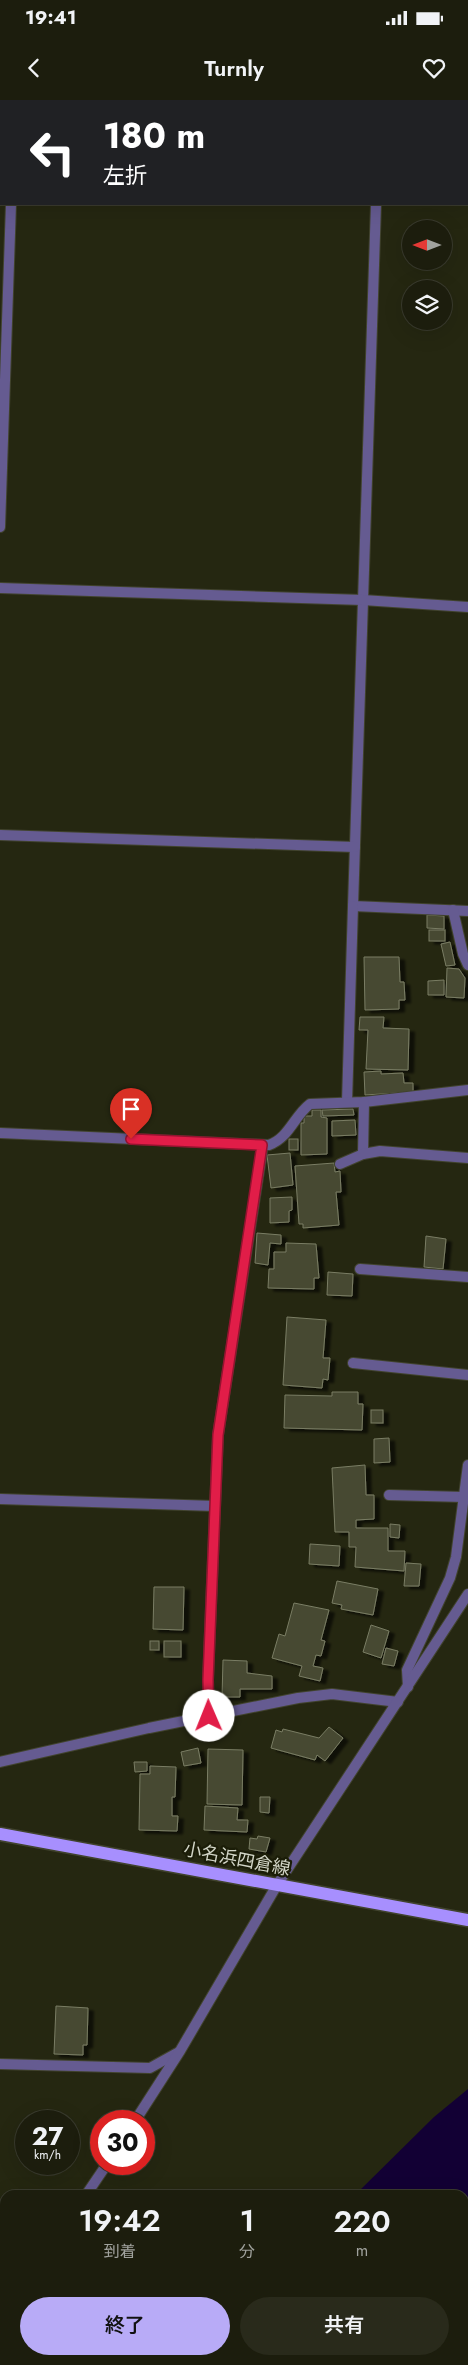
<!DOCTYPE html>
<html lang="ja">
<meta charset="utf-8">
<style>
:root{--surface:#1c1d0d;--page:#292a1b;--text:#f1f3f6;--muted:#a0a29d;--line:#3a3b2e;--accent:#b8abf7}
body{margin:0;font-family:Jost,"Noto Sans JP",sans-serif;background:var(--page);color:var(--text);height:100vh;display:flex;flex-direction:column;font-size:19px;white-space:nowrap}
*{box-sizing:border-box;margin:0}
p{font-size:16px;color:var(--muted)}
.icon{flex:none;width:28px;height:28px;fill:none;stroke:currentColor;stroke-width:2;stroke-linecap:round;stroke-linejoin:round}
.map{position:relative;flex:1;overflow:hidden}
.sheet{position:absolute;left:0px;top:2090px;width:469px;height:175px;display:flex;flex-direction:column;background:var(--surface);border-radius:15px 15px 0 0;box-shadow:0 5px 20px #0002,0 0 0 1px var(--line)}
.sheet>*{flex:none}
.guide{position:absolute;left:0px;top:0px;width:469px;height:105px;box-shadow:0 5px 20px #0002,0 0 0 1px var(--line);background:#202124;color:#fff;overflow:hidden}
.needle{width:32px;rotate:270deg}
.tools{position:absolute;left:402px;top:120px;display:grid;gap:10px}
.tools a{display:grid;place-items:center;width:50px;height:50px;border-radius:50%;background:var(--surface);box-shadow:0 5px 20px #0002,0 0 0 1px var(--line);font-size:25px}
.speed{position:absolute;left:15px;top:2010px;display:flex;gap:10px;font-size:25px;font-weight:700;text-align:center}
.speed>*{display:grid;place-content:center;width:65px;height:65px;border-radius:50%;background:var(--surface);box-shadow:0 5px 20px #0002,0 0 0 1px var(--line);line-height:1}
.speed small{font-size:12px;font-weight:400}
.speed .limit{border:8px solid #d22;background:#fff;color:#111}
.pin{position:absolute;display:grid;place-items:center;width:42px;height:42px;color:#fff;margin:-51px -21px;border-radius:50% 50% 50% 0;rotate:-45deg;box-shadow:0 0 5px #0007}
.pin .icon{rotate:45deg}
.me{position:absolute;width:55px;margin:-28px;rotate:359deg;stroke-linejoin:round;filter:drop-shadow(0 0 4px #0008)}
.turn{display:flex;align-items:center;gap:18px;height:105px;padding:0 20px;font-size:22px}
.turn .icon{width:65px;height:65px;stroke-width:2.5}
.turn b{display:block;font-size:35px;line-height:42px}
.eta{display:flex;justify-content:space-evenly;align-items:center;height:85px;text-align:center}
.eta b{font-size:30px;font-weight:600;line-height:35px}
.primary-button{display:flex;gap:10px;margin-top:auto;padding:10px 20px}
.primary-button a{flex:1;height:58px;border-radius:30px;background:var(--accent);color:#111;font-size:20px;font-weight:600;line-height:58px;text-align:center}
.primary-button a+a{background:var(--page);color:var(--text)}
.status{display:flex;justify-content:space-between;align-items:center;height:35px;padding:0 25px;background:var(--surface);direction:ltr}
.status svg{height:14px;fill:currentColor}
header{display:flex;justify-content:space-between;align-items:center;height:65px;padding:0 20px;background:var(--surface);font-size:22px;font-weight:600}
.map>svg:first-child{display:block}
</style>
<div class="status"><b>19:41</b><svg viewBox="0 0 49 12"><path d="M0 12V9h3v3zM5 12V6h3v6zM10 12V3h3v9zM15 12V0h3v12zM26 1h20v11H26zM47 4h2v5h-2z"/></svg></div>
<header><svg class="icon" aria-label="back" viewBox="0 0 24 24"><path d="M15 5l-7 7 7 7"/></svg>Turnly<svg class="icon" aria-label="heart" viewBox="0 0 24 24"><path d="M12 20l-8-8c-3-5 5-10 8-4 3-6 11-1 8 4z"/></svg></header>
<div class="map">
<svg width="468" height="2265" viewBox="0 0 468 2265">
<defs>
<filter id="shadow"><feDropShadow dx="5.5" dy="3" stdDeviation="1" flood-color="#0009"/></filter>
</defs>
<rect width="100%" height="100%" fill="#252711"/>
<g fill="#120034">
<path d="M468,1989V2210L464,2213V2095H355L434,2017Z"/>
<path d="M164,2260H380L371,2265H152Z"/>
</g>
<g fill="#464932" stroke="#7a7d64" filter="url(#shadow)">
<path d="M427,815L444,816V829L427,828Z"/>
<rect x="429" y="830" width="16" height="11"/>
<path d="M450,842L455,865L446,866L441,844Z"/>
<path d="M364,857H399L400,882H404L405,900H399V909L365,910Z"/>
<path d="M447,868L459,869L465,878L464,898L446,897Z"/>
<path d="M444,880V895H428V881Z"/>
<path d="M360,917H384L383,928L409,929L408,970L366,969L368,930H359Z"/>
<path d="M381,971V974L403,973L404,983H413V992L365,995L364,972Z"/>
<path d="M353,1009L354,1015L323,1016L322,1010Z"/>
<path d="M312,1010H321V1017L327,1018V1054L301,1055V1023H304V1016H312Z"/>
<path d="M355,1020L356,1035L332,1036V1021Z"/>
<rect x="289" y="1039" width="9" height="11"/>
<path d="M290,1053L293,1085L271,1088L267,1055Z"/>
<path d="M334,1063L335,1072L340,1071L341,1092H336L339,1125L303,1128V1124H299L295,1066Z"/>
<path d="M292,1097V1110L289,1111V1122L270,1123V1098Z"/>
<path d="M257,1133L281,1135V1144L270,1143L268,1165L255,1163Z"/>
<path d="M426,1136L446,1139L443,1169L424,1167Z"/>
<path d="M286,1143L316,1144L319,1178H314V1189L268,1188L269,1169H274V1152H286Z"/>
<path d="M328,1172L353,1174L352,1196L327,1195Z"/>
<path d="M287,1217L326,1220L323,1258H330L328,1280L323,1279L322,1288L283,1285Z"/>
<path d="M332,1292H358V1304H363L362,1330L284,1328L285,1295L332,1296Z"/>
<rect x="371" y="1310" width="12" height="13"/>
<path d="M389,1338L390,1362L374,1363V1339Z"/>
<path d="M365,1365L366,1395H374V1419L356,1420V1428H388V1451H405L404,1471L355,1467L356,1447H349V1432H335L332,1368Z"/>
<path d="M390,1424L400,1425L399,1438L390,1437Z"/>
<path d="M310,1444L340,1446L339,1466L309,1464Z"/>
<path d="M406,1463L421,1464L419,1486H404Z"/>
<path d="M337,1481L378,1489L373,1515L341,1509L342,1505L332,1503Z"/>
<path d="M154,1487H184L183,1530L153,1529Z"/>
<path d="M294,1503L329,1510L321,1540L325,1541L321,1556L316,1555L313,1566L323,1568L320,1581L299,1576L302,1566L272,1558L279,1534L285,1536Z"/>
<path d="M371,1525L389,1531L381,1558L363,1552Z"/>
<rect x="150" y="1541" width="9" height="9"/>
<rect x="164" y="1541" width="17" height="16"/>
<path d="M386,1548L398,1551L394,1566L382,1564Z"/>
<path d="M223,1560L247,1561V1573L272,1576V1589H240V1597H222Z"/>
<path d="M329,1627L343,1638L325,1661L317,1655L315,1660L271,1648L276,1630L282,1632L283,1629L319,1638Z"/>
<path d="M198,1648L201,1663L184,1666L181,1652Z"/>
<path d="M208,1649L243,1650L242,1705L207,1704Z"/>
<path d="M134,1662H147V1671L135,1672Z"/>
<path d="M150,1666L176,1667L175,1697H172V1716H178L177,1731L139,1730L140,1674H150Z"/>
<path d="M260,1697H270L269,1713L260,1712Z"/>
<path d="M205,1706L238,1708L237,1720H248L247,1732L204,1730Z"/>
<path d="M258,1736L270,1738L266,1752L249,1749L250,1738L257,1739Z"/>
<path d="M56,1906L88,1908L87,1945H83V1955L54,1954Z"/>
</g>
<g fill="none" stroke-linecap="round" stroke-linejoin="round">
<defs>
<g id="street">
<path d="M22,0L69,1"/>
<path d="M14,1V0"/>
<path d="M380,1V0"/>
<path d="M376,104L353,806L468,811"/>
<path d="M0,427L11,104"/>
<path d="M0,488L363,500L468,507"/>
<path d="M0,735L355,747"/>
<path d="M453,810L463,854L468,865"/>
<path d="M347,1002L353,806"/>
<path d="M0,1033L269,1045C289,1038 294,1016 310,1004L364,1002L468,990"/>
<path d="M363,1054L364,1002"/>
<path d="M340,1064L363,1054L380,1051L468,1058"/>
<path d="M360,1169L468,1177"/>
<path d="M353,1263L468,1275"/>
<path d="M389,1395L464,1397"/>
<path d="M0,1399L215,1406"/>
<path d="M408,1587L407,1570L450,1478L456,1457L468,1365"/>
<path d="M209,1616L208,1580L218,1335L263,1045"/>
<path d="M0,1662L149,1628L298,1598L332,1594L398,1602"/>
<path d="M0,1964L150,1968L177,1953"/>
<path d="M135,2021L180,1951L277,1785L468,1494"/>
<path d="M86,2095L107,2064"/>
<path d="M0,2227L5,2220"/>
</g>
<path id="primary" d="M0,1734L468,1820"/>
</defs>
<use href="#street" stroke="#41432e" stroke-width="12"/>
<use href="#primary" stroke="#41432e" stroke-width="15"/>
<use href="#street" stroke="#655b91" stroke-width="10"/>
<use href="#primary" stroke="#a78ffe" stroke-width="12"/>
</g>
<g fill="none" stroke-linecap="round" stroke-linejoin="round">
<defs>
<path id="route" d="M131,1039L262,1045L218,1335L208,1580L209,1616"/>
</defs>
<use href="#route" stroke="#92132f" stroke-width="12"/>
<use href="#route" stroke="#e11d48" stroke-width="9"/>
</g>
<g text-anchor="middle" stroke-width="4.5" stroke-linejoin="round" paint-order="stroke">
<g font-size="18" fill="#d2d5c7" stroke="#1b1d08">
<text transform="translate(237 1759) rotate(11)" y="6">小名浜四倉線</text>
</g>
</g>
</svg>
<div class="tools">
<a><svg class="needle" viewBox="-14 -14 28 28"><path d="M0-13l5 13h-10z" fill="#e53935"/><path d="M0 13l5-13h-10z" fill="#a0a29d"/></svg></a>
<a><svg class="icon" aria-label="layers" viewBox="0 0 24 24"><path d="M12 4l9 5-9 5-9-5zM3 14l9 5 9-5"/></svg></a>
</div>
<div class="speed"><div>27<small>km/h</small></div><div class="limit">30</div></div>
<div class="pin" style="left:131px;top:1039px;background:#d93025"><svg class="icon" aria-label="arrive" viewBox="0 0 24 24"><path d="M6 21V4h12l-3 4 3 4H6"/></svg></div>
<svg class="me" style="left:209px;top:1616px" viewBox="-20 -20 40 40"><circle r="19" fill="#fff"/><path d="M0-13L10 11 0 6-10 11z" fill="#e11d48"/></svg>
<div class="guide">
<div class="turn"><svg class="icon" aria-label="left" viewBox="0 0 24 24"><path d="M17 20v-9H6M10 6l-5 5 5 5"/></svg><div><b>180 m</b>左折</div></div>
</div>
<section class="sheet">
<div class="eta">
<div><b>19:42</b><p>到着</p></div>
<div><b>1</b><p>分</p></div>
<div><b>220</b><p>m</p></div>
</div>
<div class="primary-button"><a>終了</a><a>共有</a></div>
</section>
</div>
